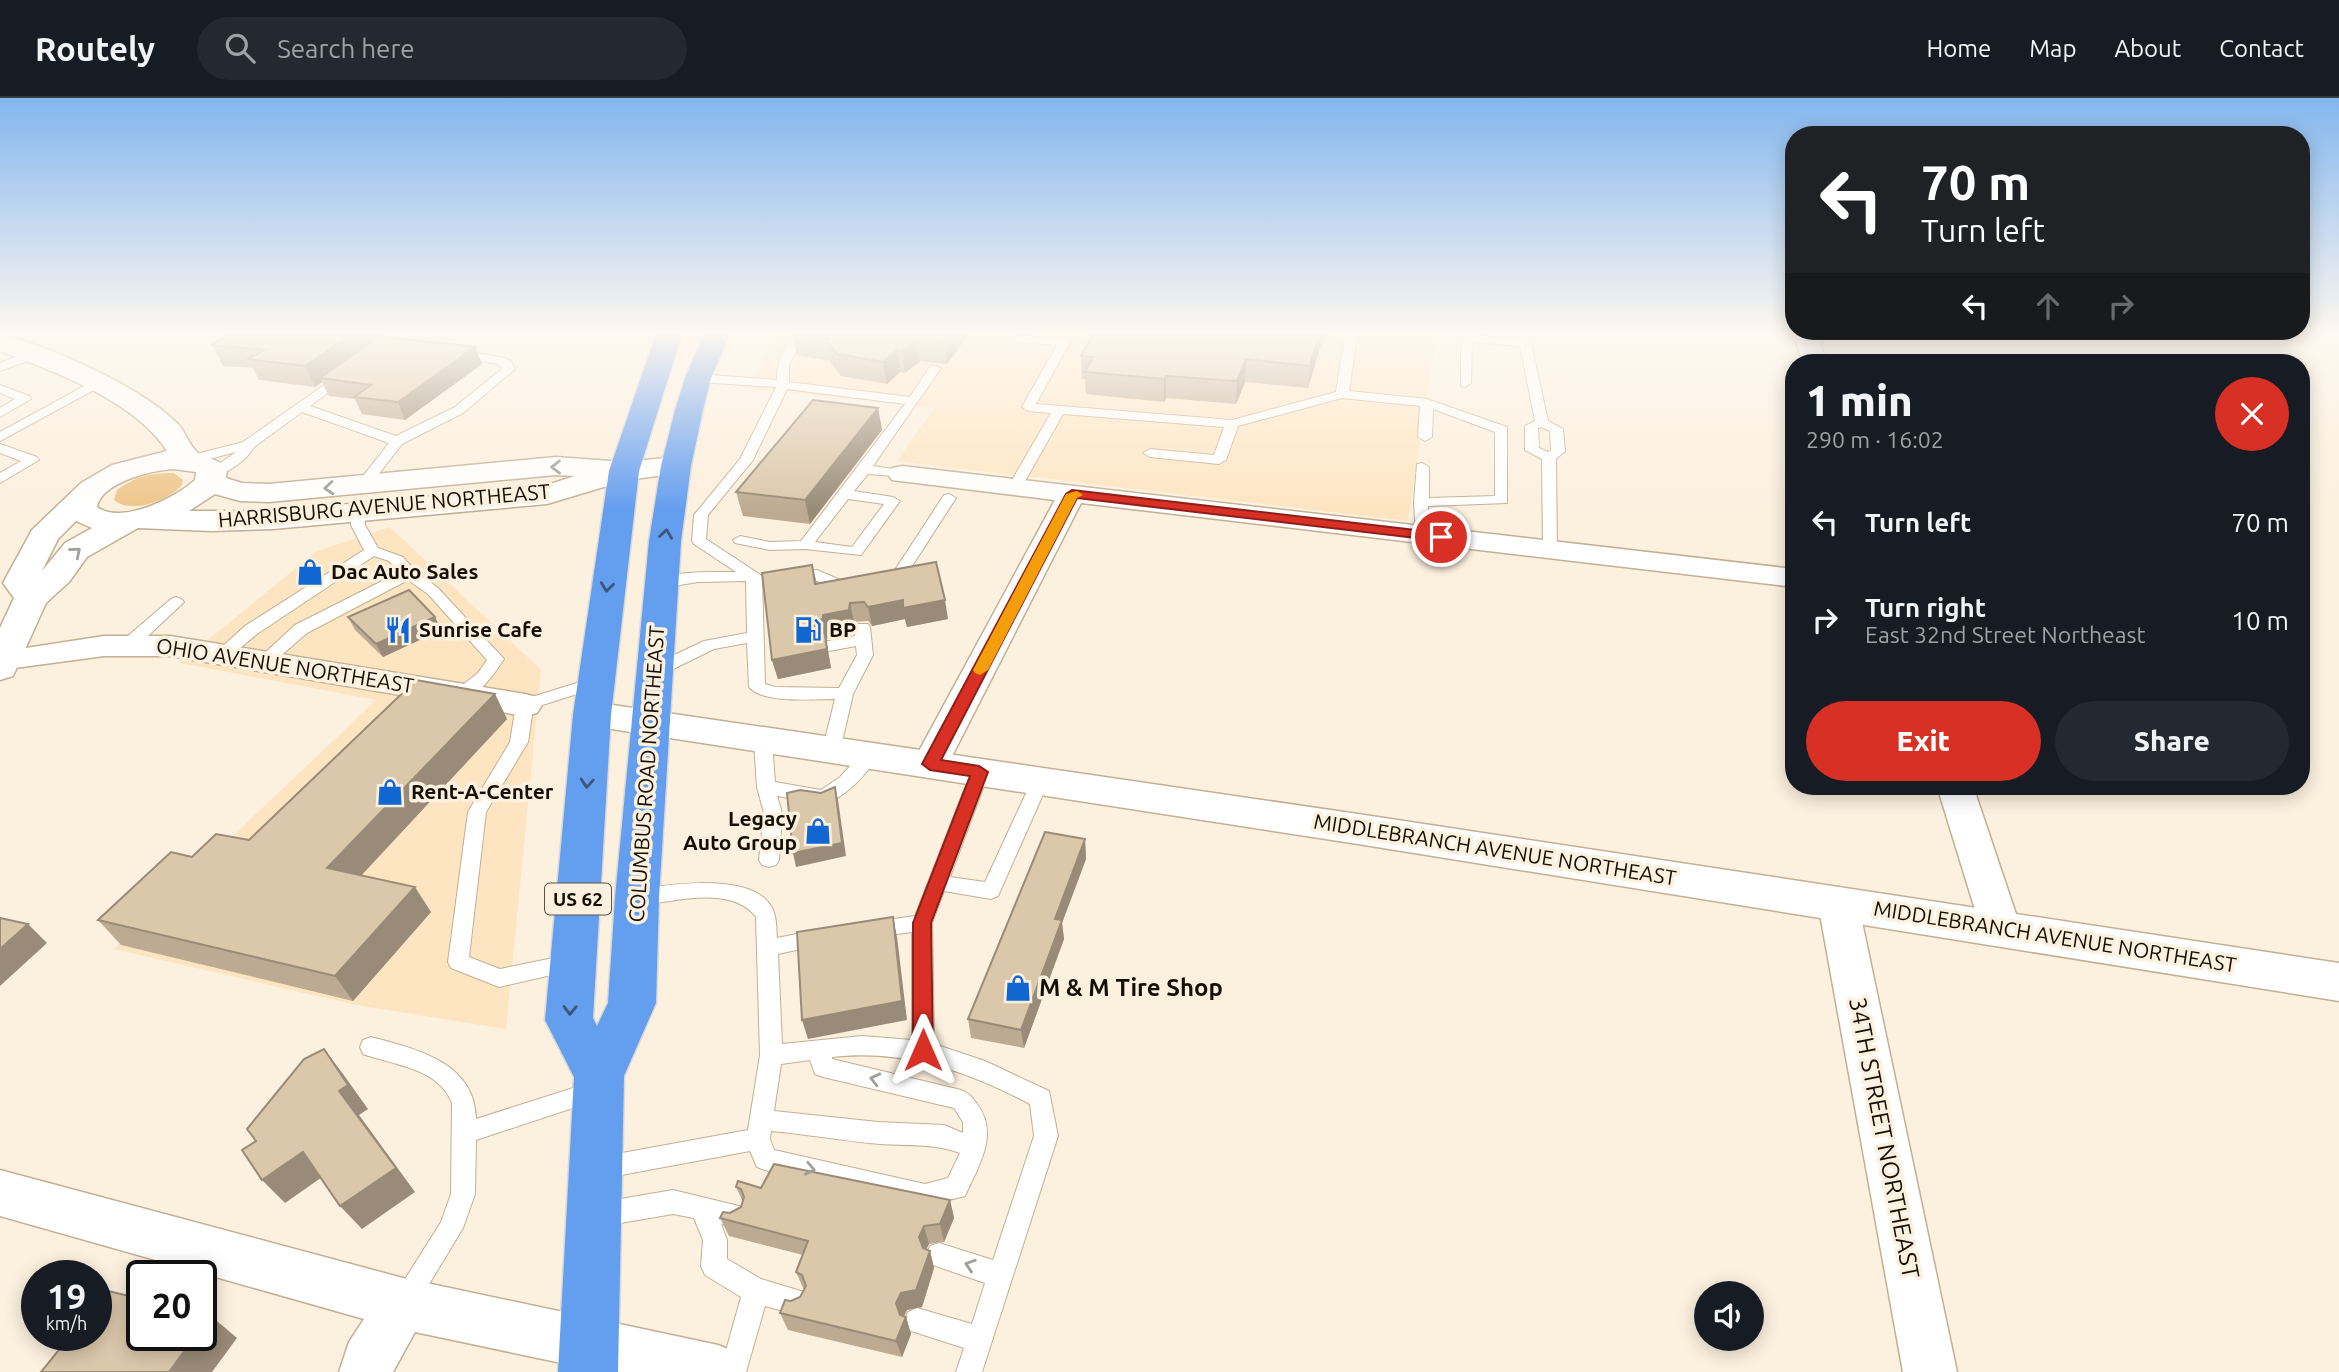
<!DOCTYPE html>
<meta charset="utf-8">
<style>
:root{--surface:#171b24;--page:#242831;--text:#f1f3f6;--muted:#9ea1a6;--line:#363941;--accent:#d93025}
body{margin:0;font-family:Ubuntu,sans-serif;background:var(--page);color:var(--text);height:100vh;display:flex;flex-direction:column;font-size:26px;white-space:nowrap}
*{box-sizing:border-box;margin:0}
p{font-size:23px;color:var(--muted)}
.icon{flex:none;width:38px;height:38px;fill:none;stroke:currentColor;stroke-width:2;stroke-linecap:round;stroke-linejoin:round}
.map{position:relative;flex:1;overflow:hidden}
.details{position:absolute;left:1785px;top:256px;width:525px;height:441px;display:flex;flex-direction:column;background:var(--surface);border-radius:28px;box-shadow:0 4px 18px #0003}
.details>*{flex:none}
.banner{position:absolute;left:1785px;top:28px;width:525px;height:214px;border-radius:28px;box-shadow:0 4px 18px #0003;background:#202124;color:#fff;overflow:hidden}
.buttons{position:absolute;left:1694px;top:1183px;display:grid;gap:14px}
.buttons a{display:grid;place-items:center;width:70px;height:70px;border-radius:50%;background:var(--surface);box-shadow:0 4px 18px #0003;font-size:35px}
.speed{position:absolute;left:21px;top:1162px;display:flex;gap:14px;font-size:35px;font-weight:700;text-align:center}
.speed>*{display:grid;place-content:center;width:91px;height:91px;border-radius:50%;background:var(--surface);box-shadow:0 4px 18px #0003;line-height:1}
.speed small{font-size:18px;font-weight:400}
.speed .limit{border:4px solid #111;border-radius:10px;background:#fff;color:#111}
.pin{position:absolute;display:grid;place-items:center;width:60px;height:60px;color:#fff;margin:-30px;border:4px solid #fff;border-radius:50%;box-shadow:0 2px 7px #0007}
.me{position:absolute;width:77px;margin:-38px;rotate:0deg;stroke-linejoin:round;filter:drop-shadow(0 0 5px #0008)}
.turn{display:flex;align-items:center;gap:24px;height:147px;padding:0 21px;font-size:32px}
.turn .icon{width:91px;height:91px;stroke-width:2.5}
.turn b{display:block;font-size:49px;line-height:60px}
.lanes{display:flex;align-items:center;height:66px;padding:0 21px;background:#0003;justify-content:center;gap:35px;direction:ltr}
.lanes .off{opacity:.35}
.round{display:grid;place-items:center;flex:none;width:74px;height:74px;border-radius:37px;background:var(--page)}
.headline{display:flex;align-items:center;justify-content:space-between;height:119px;padding:0 21px}
h1{font-size:42px;font-weight:800;line-height:52px}
.button{display:flex;gap:14px;margin-top:auto;padding:14px 21px}
.button a{flex:1;height:80px;border-radius:42px;background:var(--accent);color:#fff;font-size:28px;font-weight:800;line-height:80px;text-align:center}
.button a+a{background:var(--page);color:var(--text)}
ul{padding:0;list-style:none}
li{display:flex;align-items:center;gap:21px;height:98px;padding:0 21px}
li div{flex:1}
li b{display:block;font-size:26px}
li em{font-style:normal}
header{display:flex;align-items:center;gap:42px;box-sizing:border-box;height:98px;padding:0 35px;background:var(--surface);border-bottom:2px solid var(--line)}
header strong{font-size:33px}
nav{display:flex;gap:38px;margin-inline-start:auto;font-size:24px}
.search{width:490px;height:63px;background:var(--page);display:flex;align-items:center;gap:18px;box-sizing:border-box;padding:0 24px;border-radius:38px;color:var(--muted);font-size:26px}
.map>svg:first-child{display:block}
</style>
<header>
<strong>Routely</strong>
<div class="search"><svg class="icon" aria-label="search" viewBox="0 0 24 24"><circle cx="10" cy="10" r="6"/><path d="M15 15l6 6"/></svg>Search here</div>
<nav><a>Home</a><a>Map</a><a>About</a><a>Contact</a></nav>
</header>
<div class="map">
<svg width="2339" height="1274" viewBox="0 0 2339 1274">
<rect width="100%" height="100%" fill="#fcf0de"/>
<g fill="#fee5c1">
<path d="M776,233H1437L1408,423L897,363L934,310L750,290Z"/>
<path d="M390,429L541,572L506,931L356,907L114,851L376,602L180,565L317,453Z"/>
</g>
<path fill="#eec68a" d="M174,375L183,382L182,387C169,402 131,417 114,402L117,392C133,379 153,374 174,375Z"/>
<g fill="none" stroke-linecap="round" stroke-linejoin="round">
<defs>
<g id="lane">
<path d="M1341,233H1353L1357,238L1349,293L1427,301L1507,329V405L1428,408V437L1421,441L1416,440L1414,404L1417,366L1422,365L1429,369V400L1495,398V334L1433,311L1432,339L1425,343L1418,339L1420,308L1342,300L1238,328L1226,362L1219,366L1150,359L1143,355L1150,351L1214,357L1224,329L1063,316L1020,392H1010L1008,389L1051,315L1028,313L1022,309L1057,247L1018,244L1014,242V238L1064,240L1070,244L1036,306L1232,322L1336,294L1345,238Z"/>
<path d="M1461,233H1473V237L1519,241V233H1531V245L1548,323L1563,331L1565,353L1556,361L1557,452L1555,455H1545L1543,452L1542,361L1525,352V328L1535,323L1520,248L1472,244L1471,285L1465,289L1461,288ZM1541,329L1550,333L1551,352L1548,354L1539,350L1538,330Z"/>
<path d="M794,241L800,245L789,267V284L910,299L931,267L941,270L873,368L907,373V379L868,376L854,393L893,399L900,403L861,457L805,451L770,452L735,445L733,442L740,438L770,444L801,443L905,306L787,291L753,362L708,417L706,441L762,478L765,586L775,589L839,590L857,557L856,548L829,553L821,548L823,544L855,538L856,526H868L870,529L873,557L853,596L840,653L831,659L822,653L835,601C814,601 763,606 749,589L747,545L714,551L661,577L655,578L647,573L649,569L704,543L747,535L746,483L698,484L661,490L653,485C667,472 717,474 736,474L694,446L692,443L694,417L740,361L776,289L698,284L692,280L698,276L777,282C777,268 781,249 794,241ZM848,401L884,406L852,449L815,444Z"/>
<path d="M457,251L504,260L511,263L515,271L463,315L402,346L368,390L363,391L356,387L389,345L302,314L254,349C247,362 223,380 208,378L206,375L236,354L190,366L183,362L185,359L243,344L344,273L348,274V280L310,308L396,338L455,309L503,270L497,266L453,258V252Z"/>
<path d="M34,252L40,256L38,259L0,273V265Z"/>
<path d="M97,281L101,282V288L0,343V334Z"/>
<path d="M0,287L29,298L31,301L0,319V310L15,301L0,295Z"/>
<path d="M0,346L37,359L39,362L0,385V375L21,363L0,355Z"/>
<path d="M949,396L956,400L903,482L882,484L879,481L882,478L893,475L944,397Z"/>
<path d="M358,411L365,415V427L378,450L403,459L415,473L438,490L504,561C494,576 475,606 453,600L451,596L478,575L487,562L428,496L408,482L307,535L269,568L263,569L255,564L295,527L400,474L389,463L374,458L257,536L227,561L221,562L213,557L245,528L364,452L351,427V415Z"/>
<path d="M817,472L845,484L854,485L857,488L854,491C836,496 828,483 811,482C801,481 792,485 784,478L792,473Z"/>
<path d="M176,499L181,501L184,504L181,507L134,551H122L120,547L122,543L171,501Z"/>
<path d="M596,579L604,584L602,588L533,610L528,644L486,714L469,859L500,871L573,856L580,858L583,864L580,870L573,872L499,889L451,870L448,864L468,714L510,644L516,607L519,603Z"/>
<path d="M763,638L772,644L775,684L821,692L840,679L863,654H875L878,658C866,677 846,699 824,706L777,698L782,715L779,762L776,767L769,769L762,767L759,762L764,715L757,689L754,644Z"/>
<path d="M980,668L986,670L989,674L950,779L985,784L1034,678H1046L1049,683L998,798L991,801L944,793L932,825L934,946L985,963L1049,993L1058,1038L982,1274H956L964,1250L908,1232L904,1223L908,1214L917,1210L972,1226L985,1185L930,1166L926,1157L930,1148L939,1145L993,1162L1034,1038L1030,1006C967,973 904,951 832,959V961L961,992C969,995 972,999 977,1006C1000,1036 978,1069 965,1098L925,1108L765,1072L757,1069L750,1053L600,1081L592,1078L588,1070L592,1062L600,1059L748,1032L760,957L756,819C731,786 672,804 637,808L630,805L627,800L630,795C661,785 738,777 764,800C777,811 776,824 777,840L821,831L828,833L831,839L828,845L778,856L782,946L862,938L912,942V834L873,839L866,837L863,831L866,825L915,818L971,674L974,670ZM810,962L815,976L823,979L954,1010L963,1024V1035L944,1027L878,1024L774,1013L781,966ZM771,1033C807,1036 843,1043 880,1046C907,1048 934,1045 960,1055L948,1080L925,1086L774,1052L770,1041Z"/>
<path d="M371,939C416,951 475,964 476,1021L595,983L603,986L606,993L603,1000L476,1042L475,1096L463,1130L414,1211L405,1215L396,1211L392,1202L441,1124L451,1096L452,1005C439,970 393,967 363,956L360,949L363,942Z"/>
<path d="M673,1092L747,1110L750,1118L747,1126L738,1130L721,1126L727,1142V1161L761,1181L807,1195L811,1204L807,1213L798,1217L765,1208L746,1274H720L741,1199L705,1177L701,1168L703,1142L694,1120L673,1116L597,1129L588,1125L585,1117L588,1109L597,1105Z"/>
</g>
<g id="street">
<path d="M1793,233H1817L1826,264H1802Z"/>
<path d="M902,368L1794,471V489L1081,405L948,666L943,675L930,679L917,675L912,666L1055,402L892,382L888,376L892,370Z"/>
<path d="M104,538H170L525,596L537,599L542,607L537,615L525,618L170,558H104L0,572V554Z"/>
<path d="M1937,688H1973L2021,831L2015,842L2001,847L1987,842L1981,831Z"/>
<path d="M1838,789L1852,794L1858,805L1957,1274H1903L1818,805L1824,794Z"/>
<path d="M0,1072L403,1180L718,1247L737,1255L745,1274H604L415,1234L393,1274H339L349,1244L364,1221L0,1118Z"/>
</g>
<g id="secondary">
<path d="M0,236C51,249 140,288 178,326C185,333 188,345 196,353C204,362 218,359 227,371L226,380L242,385L269,386L556,359L624,364L676,359L687,362L691,368L687,374L627,382L547,406L273,431L211,433L138,430L87,459L69,484L46,505L13,578L0,582V530L14,500L3,485L32,432L81,385L112,367L167,353C136,303 53,273 0,253ZM174,371L196,374L195,382C175,400 122,427 97,409C101,384 153,372 174,371ZM556,377L575,378L544,388L273,413H189L215,396L240,403L269,404ZM76,423L92,430L65,445L42,473L58,441Z"/>
<path d="M592,604L1358,716L2339,865V903L1358,746L579,626L573,617L579,608Z"/>
</g>
<path id="highway" d="M657,233H683L639,373L611,617L593,920L597,928L608,905L615,800L649,443L661,368L675,312L685,280L705,233H731L711,280L703,312L691,368L681,443L659,800L656,905L624,978L618,1274H558L574,979L545,922L573,617L609,373Z"/>
</defs>
<use href="#lane" stroke="#c3af93" stroke-width="2"/>
<use href="#street" stroke="#c3af93" stroke-width="3"/>
<use href="#secondary" stroke="#c3af93" stroke-width="3"/>
<use href="#highway" stroke="#dad8d7" stroke-width="3"/>
<use href="#lane" fill="#fff" fill-rule="evenodd"/>
<use href="#street" fill="#fff" fill-rule="evenodd"/>
<use href="#secondary" fill="#fff" fill-rule="evenodd"/>
<use href="#highway" fill="#649eef" fill-rule="evenodd"/>
</g>
<g fill="#bcab92">
<path d="M235,233H388L381,238L482,266L405,322L362,316L355,301L329,298L322,284L315,289L259,282L253,270L223,268L212,247Z"/>
<path d="M971,233L947,266L920,263L905,275L900,274L887,286L841,278L831,265L830,263L797,257L792,236Z"/>
<path d="M1095,233H1325L1308,290L1245,284L1236,306L1166,300L1164,304L1086,296L1085,281H1082L1081,258Z"/>
<path d="M878,310L882,332L810,426L743,418L736,394Z"/>
<path d="M812,467L817,485L948,521L907,529L905,521L872,528L868,523L854,524L853,531L827,536L828,540L826,541L831,570L778,581L772,562Z"/>
<path d="M348,519H435L441,532L383,559L355,532Z"/>
<path d="M495,596L507,621L361,777L431,814L353,903L121,847L98,822L192,759L249,742Z"/>
<path d="M1085,741L1086,761L1062,825L1064,841L1024,950L971,940L968,921Z"/>
<path d="M736,1089L950,1102L954,1120L944,1144L929,1146L926,1151L930,1153L934,1170L922,1209L907,1212L904,1218L906,1219L911,1236L902,1259L788,1232L780,1215L791,1203L800,1199L804,1192L796,1174L803,1157L729,1138L720,1120L741,1109L743,1104Z"/>
</g>
<g fill="#998b77">
<path d="M353,233H388L366,247L368,251L320,280L322,284L315,289L305,268Z"/>
<path d="M952,233H971L947,266L944,244Z"/>
<path d="M1320,233H1325L1308,290L1310,268Z"/>
<path d="M917,241L920,263L905,275L902,253Z"/>
<path d="M475,249L482,266L405,322L398,304Z"/>
<path d="M897,252L900,274L887,286L883,264Z"/>
<path d="M1246,261L1245,284L1236,306L1237,283Z"/>
<path d="M1166,278V300L1164,304V281Z"/>
<path d="M878,310L882,332L810,426L805,402Z"/>
<path d="M903,502H945L948,521L907,529L905,521L872,528L868,509Z"/>
<path d="M850,505L854,524L853,531L827,536L828,540L826,541L831,570L778,581L772,562L814,528L823,517Z"/>
<path d="M435,519L441,532L383,559L376,546Z"/>
<path d="M495,596L507,621L345,795L327,770Z"/>
<path d="M835,689L838,702L846,758L796,769L793,755Z"/>
<path d="M1085,741L1086,761L1062,825L1064,841L1024,950L1021,932L1055,821Z"/>
<path d="M415,789L431,814L353,903L335,878Z"/>
<path d="M893,819L897,839L907,922L808,941L802,922Z"/>
<path d="M28,826L47,845L0,888V851Z"/>
<path d="M324,951L343,976L368,1011L359,1017L415,1094L362,1131L340,1108L339,993Z"/>
<path d="M303,1054L325,1077L285,1105L262,1082Z"/>
<path d="M950,1102L954,1120L944,1144L940,1126Z"/>
<path d="M924,1128L929,1146L924,1156L919,1139Z"/>
<path d="M930,1153L934,1170L922,1209L907,1212L902,1222L896,1205L901,1195Z"/>
<path d="M211,1218L237,1240L212,1274H169L196,1237H201V1231Z"/>
<path d="M906,1219L911,1236L902,1259L896,1243Z"/>
</g>
<g fill="#dbc7aa" stroke="#998b77" stroke-width="2">
<path d="M235,233H356L305,268L248,261L264,252L212,247Z"/>
<path d="M795,233H952L944,244L917,241L902,253L897,252L883,264L837,256L826,243L829,241L792,236Z"/>
<path d="M1095,233H1320L1310,268L1246,261L1237,283L1166,278L1164,281L1085,274L1093,259L1081,258Z"/>
<path d="M380,238L475,249L398,304L354,299L371,287L320,280Z"/>
<path d="M813,302L878,310L805,402L736,394Z"/>
<path d="M936,464L945,502L903,510V502L868,509L864,504L850,505L849,512L823,517V521L818,522L814,528L825,536L827,551L772,562L762,475L812,467L815,486Z"/>
<path d="M409,492L435,519L376,546L348,519Z"/>
<path d="M416,582L495,596L327,770L415,789L335,878L98,822L171,754L192,759L216,736L249,742Z"/>
<path d="M835,689L842,745L793,755L787,695L800,692L821,695Z"/>
<path d="M1045,734L1085,741L1055,821L1062,822L1021,932L968,921Z"/>
<path d="M893,819L902,903L802,922L797,834Z"/>
<path d="M0,820L28,826L0,851Z"/>
<path d="M324,951L348,987L339,993L396,1070L340,1108L303,1054L262,1082L242,1052L256,1043L247,1031L304,961Z"/>
<path d="M774,1066L950,1102L940,1126L924,1128L919,1139L923,1150L930,1153L916,1192L901,1195L896,1205L900,1217L906,1219L896,1243L780,1215L785,1202L791,1203L800,1199L806,1188L802,1177L796,1174L808,1143L720,1120L723,1114L730,1115L741,1109L744,1099L741,1091L736,1089L738,1083L761,1090Z"/>
<path d="M108,1193L142,1201V1237H196L169,1274H41L71,1237H96V1207Z"/>
<path d="M201,1216L211,1218L201,1231Z"/>
</g>
<defs><path id="oneway-chevron" d="M-2-3.5L2.5 0L-2 3.5" fill="none" stroke-width="1.6" stroke-linecap="round" stroke-linejoin="round" transform="scale(1.75)"/></defs>
<g stroke="#a19f9b">
<use href="#oneway-chevron" transform="translate(556 369) rotate(179)"/>
<use href="#oneway-chevron" transform="translate(329 390) rotate(175)"/>
<use href="#oneway-chevron" transform="translate(76 454) rotate(-40)"/>
<use href="#oneway-chevron" transform="translate(875 981) rotate(-166)"/>
<use href="#oneway-chevron" transform="translate(810 1071) rotate(12)"/>
<use href="#oneway-chevron" transform="translate(970 1167) rotate(-162)"/>
</g>
<g stroke="#3c567a">
<use href="#oneway-chevron" transform="translate(666 436) rotate(-82)"/>
<use href="#oneway-chevron" transform="translate(607 489) rotate(97)"/>
<use href="#oneway-chevron" transform="translate(587 685) rotate(94)"/>
<use href="#oneway-chevron" transform="translate(570 912) rotate(91)"/>
</g>
<linearGradient id="sky" x2="0" y2="1"><stop stop-color="#83b6ee"/><stop offset="0.57" stop-color="#fef8f0"/><stop offset="1" stop-color="#fef8f0" stop-opacity="0"/></linearGradient>
<rect width="2339" height="412" fill="url(#sky)"/>
<path fill="#d93025" stroke="#8d1f18" stroke-width="2" d="M1072,392L1441,435L1448,439L1441,443L1077,400L941,662L979,668L988,674L931,825L933,952L930,958L923,961L916,958L913,952V825L970,678L930,672L922,666L1066,396Z"/>
<path fill="#f59e0b" d="M1077,393L1083,397L1077,400L988,572L980,577L975,575L973,572L1066,396Z"/>
<defs>
<symbol id="shop-bare" viewBox="-9 -9 18 18"><path d="M-5-2.5h2.3a2.7 3.5 0 0 1 5.4 0H5L5.5 6h-11ZM-1.5-2.5h3a1.5 2.3 0 0 0-3 0Z" fill="#1167d1" stroke="#fcf0de" stroke-width="2.5" paint-order="stroke"/></symbol>
<symbol id="restaurant-bare" viewBox="-9 -9 18 18"><path d="M-5-6h1v4h1v-4h1v4h1v-4h1v5L-1.5 .5V6h-2V.5L-5-1ZM5-6V6H3V1.5H1.5Q1.5-4 5-6Z" fill="#1167d1" stroke="#fcf0de" stroke-width="2.5" paint-order="stroke"/></symbol>
<symbol id="fuel-bare" viewBox="-9 -9 18 18"><path d="M-5.5-6h7V0h2V4h1.3V-2.5L3-4.5l.8-.8L6-3V5H2.5V1h-1V6h-7ZM-4.2-4.7v3.2H.2V-4.7Z" fill="#1167d1" stroke="#fcf0de" stroke-width="2.5" paint-order="stroke"/></symbol>
</defs>
<g fill-rule="evenodd">
<use href="#shop-bare" x="291" y="455" width="38" height="38"/>
<use href="#restaurant-bare" x="379" y="513" width="38" height="38"/>
<use href="#fuel-bare" x="789" y="513" width="38" height="38"/>
<use href="#shop-bare" x="371" y="675" width="38" height="38"/>
<use href="#shop-bare" x="799" y="714" width="38" height="38"/>
<use href="#shop-bare" x="999" y="871" width="38" height="38"/>
</g>
<g text-anchor="middle" stroke-width="7" stroke-linejoin="round" paint-order="stroke">
<rect fill="#fcf0de" stroke="#5a5246" stroke-width="2" x="545" y="785.5" width="66" height="31" rx="5"/>
<g font-size="19" font-weight="bold" fill="#150e05">
<text x="578" y="808">US 62</text>
</g>
<g font-size="21" fill="#150e05" stroke="#fcf0de">
<text transform="translate(384 408) rotate(-5)" y="7">HARRISBURG AVENUE NORTHEAST</text>
<text transform="translate(285 568) rotate(9)" y="7">OHIO AVENUE NORTHEAST</text>
<text transform="translate(647 676) rotate(-86)" y="7">COLUMBUS ROAD NORTHEAST</text>
<text transform="translate(1495 752) rotate(9)" y="7">MIDDLEBRANCH AVENUE NORTHEAST</text>
<text transform="translate(2055 839) rotate(9)" y="7">MIDDLEBRANCH AVENUE NORTHEAST</text>
</g>
<g font-size="21" font-weight="bold" fill="#150e05" stroke="#fcf0de" text-anchor="start">
<text x="331" y="481">Dac Auto Sales</text>
<text x="419" y="539">Sunrise Cafe</text>
<text x="829" y="539">BP</text>
<text x="411" y="701">Rent-A-Center</text>
<text x="797" y="728" text-anchor="end">Legacy<tspan x="797" dy="24">Auto Group</tspan></text>
</g>
<g font-size="24" font-weight="bold" fill="#150e05" stroke="#fcf0de" text-anchor="start">
<text x="1039" y="898">M &amp; M Tire Shop</text>
</g>
<g font-size="24" fill="#150e05" stroke="#fcf0de">
<text transform="translate(1884 1040) rotate(79)" y="8">34TH STREET NORTHEAST</text>
</g>
</g>
</svg>
<div class="buttons">
<a><svg class="icon" aria-label="sound" viewBox="0 0 24 24"><path d="M4 9h4l5-4v14l-5-4H4zM17 9q2 3 0 6"/></svg></a>
</div>
<div class="speed"><div>19<small>km/h</small></div><div class="limit">20</div></div>
<div class="pin" style="left:1441px;top:439px;background:#d93025"><svg class="icon" aria-label="arrive" viewBox="0 0 24 24"><path d="M6 21V4h12l-3 4 3 4H6"/></svg></div>
<svg class="me" style="left:923px;top:952px" viewBox="-20 -20 40 40"><path d="M0-17L14 15 0 8-14 15z" fill="#d93025" stroke="#fff" stroke-width="4"/></svg>
<div class="banner">
<div class="turn"><svg class="icon" aria-label="left" viewBox="0 0 24 24"><path d="M17 20v-9H6M10 6l-5 5 5 5"/></svg><div><b>70 m</b>Turn left</div></div>
<div class="lanes"><svg class="icon" aria-label="left" viewBox="0 0 24 24"><path d="M17 20v-9H6M10 6l-5 5 5 5"/></svg><svg class="icon off" aria-label="ahead" viewBox="0 0 24 24"><path d="M12 20V5M6 11l6-6 6 6"/></svg><svg class="icon off" aria-label="right" viewBox="0 0 24 24"><path d="M7 20v-9h11M14 6l5 5-5 5"/></svg></div>
</div>
<section class="details">
<div class="headline"><div><h1>1 min</h1><p>290 m · 16:02</p></div><a class="round" style="background:#d93025;color:#fff"><svg class="icon" aria-label="close" viewBox="0 0 24 24"><path d="M6 6l12 12M18 6L6 18"/></svg></a></div>
<ul>
<li><svg class="icon" aria-label="left" viewBox="0 0 24 24"><path d="M17 20v-9H6M10 6l-5 5 5 5"/></svg><div><b>Turn left</b></div><em>70 m</em></li>
<li><svg class="icon" aria-label="right" viewBox="0 0 24 24"><path d="M7 20v-9h11M14 6l5 5-5 5"/></svg><div><b>Turn right</b><p>East 32nd Street Northeast</p></div><em>10 m</em></li>
</ul>
<div class="button"><a>Exit</a><a>Share</a></div>
</section>
</div>
